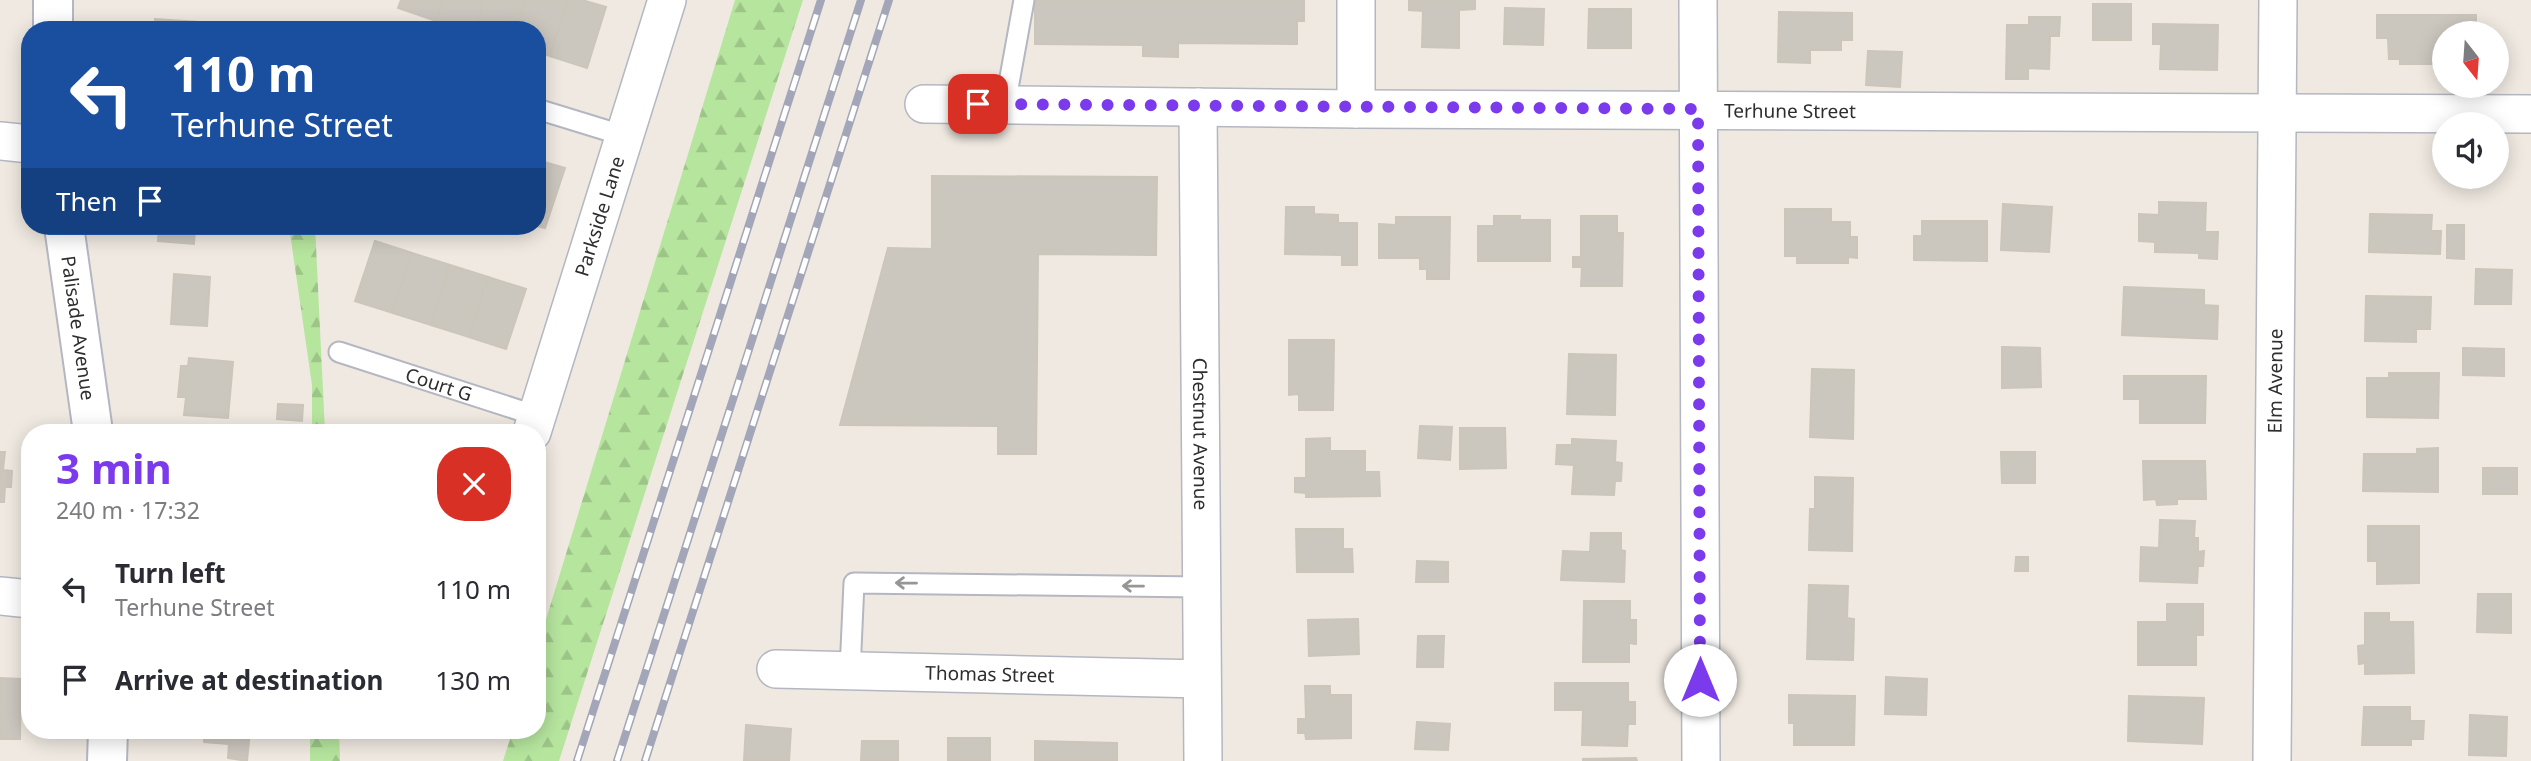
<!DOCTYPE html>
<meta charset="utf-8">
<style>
:root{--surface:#fff;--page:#f7f7f7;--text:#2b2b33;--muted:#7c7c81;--accent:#7c3aed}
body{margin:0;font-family:"Noto Sans",sans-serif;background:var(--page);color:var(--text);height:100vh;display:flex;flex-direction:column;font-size:26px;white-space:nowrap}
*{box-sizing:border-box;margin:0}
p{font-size:23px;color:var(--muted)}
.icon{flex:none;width:38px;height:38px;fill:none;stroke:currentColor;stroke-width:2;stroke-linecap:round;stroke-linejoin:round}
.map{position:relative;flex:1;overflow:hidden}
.panel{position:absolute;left:21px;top:424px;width:525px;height:315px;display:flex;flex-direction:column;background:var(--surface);border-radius:28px;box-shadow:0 4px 18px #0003}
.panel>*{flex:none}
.banner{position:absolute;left:21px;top:21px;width:525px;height:214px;border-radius:28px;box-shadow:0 4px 18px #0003;background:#1a4fa0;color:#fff;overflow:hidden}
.needle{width:46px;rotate:163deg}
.fabs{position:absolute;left:2432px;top:21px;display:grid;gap:14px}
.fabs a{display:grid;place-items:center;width:77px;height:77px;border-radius:50%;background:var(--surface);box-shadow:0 4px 18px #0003;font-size:35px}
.pin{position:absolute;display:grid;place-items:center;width:60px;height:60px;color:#fff;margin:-30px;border-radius:14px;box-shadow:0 4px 10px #0006}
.me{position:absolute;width:77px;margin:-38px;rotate:0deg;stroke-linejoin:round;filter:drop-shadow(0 0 5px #0008)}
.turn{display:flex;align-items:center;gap:24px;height:147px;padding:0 35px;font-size:32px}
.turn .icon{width:91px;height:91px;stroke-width:2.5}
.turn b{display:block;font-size:49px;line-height:60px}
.then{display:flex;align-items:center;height:66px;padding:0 35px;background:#0003;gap:14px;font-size:26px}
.round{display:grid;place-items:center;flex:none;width:74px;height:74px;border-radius:28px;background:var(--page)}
.headline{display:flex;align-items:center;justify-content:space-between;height:119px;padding:0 35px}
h1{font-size:42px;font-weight:700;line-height:52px;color:var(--accent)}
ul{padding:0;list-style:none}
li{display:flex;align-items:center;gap:21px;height:91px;padding:0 35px}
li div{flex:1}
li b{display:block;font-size:26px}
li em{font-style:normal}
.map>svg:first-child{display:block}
</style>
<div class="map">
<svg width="2531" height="761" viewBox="0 0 2531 761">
<defs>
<pattern id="forest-firs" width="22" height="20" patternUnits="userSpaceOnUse" patternTransform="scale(1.75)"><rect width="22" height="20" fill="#b6e59e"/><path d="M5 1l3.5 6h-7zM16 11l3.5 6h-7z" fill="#9dc588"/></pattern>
</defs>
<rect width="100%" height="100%" fill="#efe9e1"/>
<g fill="url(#forest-firs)">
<path d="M735,0H803L559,761H503L513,730H537V649Z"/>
<path d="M289,226H315L325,432H312V385Z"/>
<path d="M310,730H339L340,761H310Z"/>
</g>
<g fill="#cbc7bf" stroke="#cbc5ba" stroke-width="2">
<path d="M401,0H443L436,21L398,8Z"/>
<path d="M443,0H484L475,30L436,21Z"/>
<path d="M484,0H526L516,30H475Z"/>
<path d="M526,0H567L550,56L537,52V30H516Z"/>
<path d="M567,0H582L606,7L587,68L550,56Z"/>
<path d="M1035,0H1304V21H1297V44L1178,43V57L1143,56V45L1035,44Z"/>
<path d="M1409,0H1475V9L1459,10V48L1422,47L1423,11L1409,10Z"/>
<rect x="2093" y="4" width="38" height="36"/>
<path d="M1505,8L1544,9L1543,45L1504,44Z"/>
<path d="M1589,9H1631V48H1588Z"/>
<path d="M1779,12L1852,13V40H1841V50H1810V63L1778,62Z"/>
<path d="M2377,15H2476V33H2445V64H2400V59H2389L2388,38H2377Z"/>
<path d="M2029,17H2060L2059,36H2050L2049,69L2028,68V79H2006L2007,25H2029Z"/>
<path d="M155,19L199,22L198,30H154Z"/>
<path d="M2153,24L2218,25L2217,70L2160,69L2161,44H2153Z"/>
<path d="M1868,51L1902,52L1900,87L1866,85Z"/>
<path d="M537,160L565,168L545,228L537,226Z"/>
<path d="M932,176L1157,177L1156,255L1038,254L1036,454H998V426L840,425L888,248L932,249Z"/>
<path d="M2159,202L2206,203L2205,232H2218L2217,259L2199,258V253L2155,252V242L2139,241V214L2159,215Z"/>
<path d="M2003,204L2052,207L2049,252L2001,250Z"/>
<path d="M1286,207H1314V214L1338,215V223H1357V265H1342V255L1285,254Z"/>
<path d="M1785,209H1831V222H1850V237H1857V258L1848,257V263H1797V256H1785Z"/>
<path d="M2370,214L2432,215L2431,231H2441L2440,254L2369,252Z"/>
<path d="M1494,216H1520V220H1550V261H1478V226H1494Z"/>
<path d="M1581,216H1617V233H1623L1622,286H1581L1582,267H1573V257H1581Z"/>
<path d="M1396,217H1450L1449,279H1427V269H1420V258H1379V224L1396,225Z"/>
<path d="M1922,221H1987V261L1914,260V236H1922Z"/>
<path d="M2447,225H2464V259L2447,258Z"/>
<path d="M159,226H195L194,244L158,241Z"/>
<path d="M375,241L412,253L393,313L355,301Z"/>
<path d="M412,253L450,265L431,325L393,313Z"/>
<path d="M450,265L488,277L469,337L431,325Z"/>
<path d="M2476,269L2512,270L2511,304H2475Z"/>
<path d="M174,274L210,277L207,326L171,324Z"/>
<path d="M488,277L526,289L506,349L469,337Z"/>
<path d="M2124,287L2204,290V305L2218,306L2217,339L2122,335Z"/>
<path d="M2366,296L2431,297L2430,329H2416V342L2365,341Z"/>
<path d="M1289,340H1334L1333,410H1299V394L1289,395Z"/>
<path d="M2002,347L2040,348L2041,387L2002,388Z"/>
<path d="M2463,348L2504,349V376L2463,375Z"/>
<path d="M1569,354L1616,355L1615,415L1567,414Z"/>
<path d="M189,358L233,362L228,418L184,415L186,397H178L181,366H188Z"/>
<path d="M1812,369L1854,370L1853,439L1810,437Z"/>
<path d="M2389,373H2439L2438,418L2367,417V378H2389Z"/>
<path d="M2124,376H2206L2205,423H2140V399H2124Z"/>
<path d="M278,404L303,405L302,421L277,419Z"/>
<path d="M1420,426L1452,427L1450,460L1418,458Z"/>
<path d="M1460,428H1505L1506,468L1460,469Z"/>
<path d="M1330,438V451H1365V472H1379L1380,496L1306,497V493L1295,492V478H1306V439Z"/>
<path d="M1572,439L1616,441L1615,462L1622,463L1621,481H1615L1614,495L1572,494L1574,465L1556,464L1557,445H1572Z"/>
<path d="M2438,448V492L2363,491L2364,454H2417V449Z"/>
<path d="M0,452H5L3,470L12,471L11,487H5L4,502H0Z"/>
<path d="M2001,452H2035V483H2002Z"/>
<path d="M2143,461H2205L2206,499H2177V504L2157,505L2156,499L2144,500Z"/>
<rect x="2483" y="468" width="34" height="26"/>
<path d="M1815,477L1853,478L1852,551L1809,550L1810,509H1815Z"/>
<path d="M2160,520L2195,521L2194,538H2198V552L2204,551L2203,566H2198L2197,583L2140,581L2141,547L2159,548Z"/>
<path d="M2368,526H2419V583L2377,584V561H2368Z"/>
<path d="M1296,529H1343V549H1352L1353,572H1297Z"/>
<path d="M1591,533H1621V550L1625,551L1624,582L1561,580L1563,551L1590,552Z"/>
<path d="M2016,557H2028V571H2015Z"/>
<path d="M1417,561L1448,562V582H1416Z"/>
<path d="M1809,585L1848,586L1847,618L1854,619L1853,660L1807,659Z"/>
<path d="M2478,594H2511V633L2477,632Z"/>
<path d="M1584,601H1630V620H1636V644L1629,643V662H1583Z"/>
<path d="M2167,604H2203V635H2196V665H2138V622H2167Z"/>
<path d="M2365,613H2389V622H2413L2414,673L2365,674V663L2359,664L2358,646L2365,645Z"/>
<path d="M1358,619L1359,654L1309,656L1308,620Z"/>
<path d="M1418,636H1444L1443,667H1417Z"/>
<path d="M1886,677L1927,679L1926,715L1885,714Z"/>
<path d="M0,678L21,679L20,739H0Z"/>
<path d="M1555,683H1628V702H1635V724H1628L1627,746L1582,745L1583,710H1555Z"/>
<path d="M1305,686H1330V695H1351V738L1306,739L1305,733H1298V719H1306Z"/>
<path d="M1789,695L1855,696L1854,745H1794V723H1789Z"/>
<path d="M2129,696L2204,698L2202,744L2128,741Z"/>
<path d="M2364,707H2410V721H2424L2423,739H2411V745H2362Z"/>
<path d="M2470,715L2507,717L2506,756L2469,755Z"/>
<path d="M1417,722L1450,724L1448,750L1415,749Z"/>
<path d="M746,725L791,729L789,761H744Z"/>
<path d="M205,730H250L247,761L228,758L229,744L204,742Z"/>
<rect x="948" y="738" width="42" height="23"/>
<path d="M862,741H898V761H861Z"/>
<path d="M1035,741L1117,743V761H1035Z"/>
<path d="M1636,758L1637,761H1583V759Z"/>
</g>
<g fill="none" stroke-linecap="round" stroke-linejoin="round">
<defs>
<g id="lane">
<path d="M1005,105L1024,0"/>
<path d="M537,109L625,136"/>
<path id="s1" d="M339,352L537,416"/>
<path d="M850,671L854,583L1201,587"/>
</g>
<g id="street">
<path d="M1698,0L1701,761"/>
<path id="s2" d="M924,104L1356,109L2531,114"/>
<path id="s3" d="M1198,107L1203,761"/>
<path d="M1356,109V0"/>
<path d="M0,141L30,144"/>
<path id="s4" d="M532,432L667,0"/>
<path d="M0,596L30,599"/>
<path id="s5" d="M776,669L1202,679"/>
<path id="s6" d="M2272,761L2278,0"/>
</g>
<g id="secondary">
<path d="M53,30V0"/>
<path id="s7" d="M64,226L93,432"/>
<path d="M107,761L108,730"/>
</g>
</defs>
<use href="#lane" stroke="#b4b7c1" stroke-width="23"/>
<use href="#street" stroke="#b4b7c1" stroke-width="40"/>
<use href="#secondary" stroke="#b4b7c1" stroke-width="42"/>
<use href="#lane" stroke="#fff" stroke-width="19"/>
<use href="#street" stroke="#fff" stroke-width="37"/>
<use href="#secondary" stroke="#fff" stroke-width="38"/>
<defs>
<g id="rail">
<path d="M577,761L821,0"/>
<path d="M617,761L861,0"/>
<path d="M645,761L889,0"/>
</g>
</defs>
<use href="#rail" stroke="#a3a6b8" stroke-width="8"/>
<use href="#rail" stroke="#fff" stroke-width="5" stroke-dasharray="16" stroke-linecap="butt"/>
</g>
<defs><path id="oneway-shaft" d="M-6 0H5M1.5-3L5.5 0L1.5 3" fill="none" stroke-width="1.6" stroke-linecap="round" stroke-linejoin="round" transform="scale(1.75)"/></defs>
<g stroke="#969696">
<use href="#oneway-shaft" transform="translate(906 583) rotate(-179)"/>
<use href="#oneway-shaft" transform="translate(1133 586) rotate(-179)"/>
</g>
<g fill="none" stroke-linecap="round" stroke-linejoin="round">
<path stroke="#7c3aed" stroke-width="12" stroke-dasharray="0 21.6" d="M978,104L1698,109L1700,680"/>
</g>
<g text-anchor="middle" stroke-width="6" stroke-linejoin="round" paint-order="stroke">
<g font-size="19" fill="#2e2e2e" stroke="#fff">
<text dy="7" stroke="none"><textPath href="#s2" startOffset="866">Terhune Street</textPath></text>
<text dy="7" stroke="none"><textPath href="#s4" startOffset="226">Parkside Lane</textPath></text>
<text dy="7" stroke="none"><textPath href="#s7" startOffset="103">Palisade Avenue</textPath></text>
<text dy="7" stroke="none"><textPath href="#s6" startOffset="380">Elm Avenue</textPath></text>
<text dy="7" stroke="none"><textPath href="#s1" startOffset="105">Court G</textPath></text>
<text dy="7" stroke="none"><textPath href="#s3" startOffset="327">Chestnut Avenue</textPath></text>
<text dy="7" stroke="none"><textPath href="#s5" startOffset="214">Thomas Street</textPath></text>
</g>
</g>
</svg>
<div class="fabs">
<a><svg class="needle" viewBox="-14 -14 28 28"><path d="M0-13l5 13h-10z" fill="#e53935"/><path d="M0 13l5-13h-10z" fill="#7c7c81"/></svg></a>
<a><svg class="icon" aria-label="sound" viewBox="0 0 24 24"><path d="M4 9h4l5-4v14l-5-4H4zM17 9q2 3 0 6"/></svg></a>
</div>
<div class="pin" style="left:978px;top:104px;background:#d93025"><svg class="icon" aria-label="arrive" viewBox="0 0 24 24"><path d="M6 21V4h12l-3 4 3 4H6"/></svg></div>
<svg class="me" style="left:1700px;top:680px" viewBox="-20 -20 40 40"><circle r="19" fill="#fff"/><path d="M0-13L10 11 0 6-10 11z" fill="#7c3aed"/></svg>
<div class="banner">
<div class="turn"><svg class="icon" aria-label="left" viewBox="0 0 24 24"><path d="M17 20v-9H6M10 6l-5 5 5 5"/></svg><div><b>110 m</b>Terhune Street</div></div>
<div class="then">Then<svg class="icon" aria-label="arrive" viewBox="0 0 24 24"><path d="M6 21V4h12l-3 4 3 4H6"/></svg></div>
</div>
<section class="panel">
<div class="headline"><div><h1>3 min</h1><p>240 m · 17:32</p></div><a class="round" style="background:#d93025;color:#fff"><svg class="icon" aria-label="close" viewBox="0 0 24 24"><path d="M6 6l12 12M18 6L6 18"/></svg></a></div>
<ul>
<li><svg class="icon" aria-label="left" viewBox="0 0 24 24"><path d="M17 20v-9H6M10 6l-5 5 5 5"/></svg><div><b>Turn left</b><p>Terhune Street</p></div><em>110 m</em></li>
<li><svg class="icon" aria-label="arrive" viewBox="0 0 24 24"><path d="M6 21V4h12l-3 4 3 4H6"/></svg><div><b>Arrive at destination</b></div><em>130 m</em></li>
</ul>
</section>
</div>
